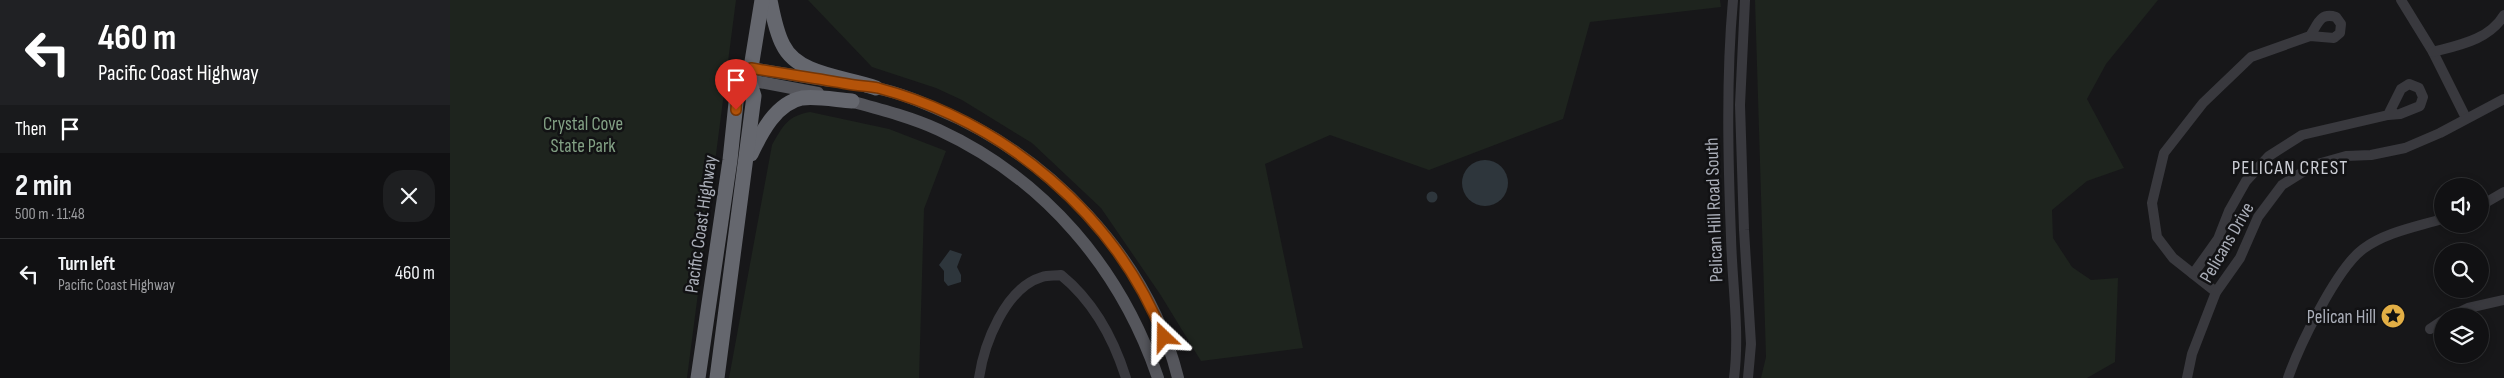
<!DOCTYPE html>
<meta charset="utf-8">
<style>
:root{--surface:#111113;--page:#1e1f21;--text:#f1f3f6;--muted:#9c9da0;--line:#303133}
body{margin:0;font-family:"Sofia Sans Condensed",sans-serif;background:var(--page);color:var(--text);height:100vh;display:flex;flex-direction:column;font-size:19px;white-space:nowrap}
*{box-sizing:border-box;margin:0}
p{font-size:16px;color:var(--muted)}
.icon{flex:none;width:28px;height:28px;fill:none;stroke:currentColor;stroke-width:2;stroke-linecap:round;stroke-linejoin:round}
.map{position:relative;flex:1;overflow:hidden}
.details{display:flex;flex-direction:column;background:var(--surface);width:450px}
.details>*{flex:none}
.banner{background:#202124;color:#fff;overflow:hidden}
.tools{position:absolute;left:1984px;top:178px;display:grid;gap:10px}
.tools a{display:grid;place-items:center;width:55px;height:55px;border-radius:50%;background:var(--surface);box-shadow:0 2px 8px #0003,0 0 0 1px var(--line);font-size:25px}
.pin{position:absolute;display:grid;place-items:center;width:42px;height:42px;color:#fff;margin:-51px -21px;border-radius:50% 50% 50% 0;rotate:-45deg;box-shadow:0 0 5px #0007}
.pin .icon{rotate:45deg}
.me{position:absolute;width:55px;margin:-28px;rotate:337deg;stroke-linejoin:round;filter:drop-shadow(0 0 4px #0008)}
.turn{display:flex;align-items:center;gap:18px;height:105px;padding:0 15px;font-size:22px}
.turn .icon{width:65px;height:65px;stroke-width:2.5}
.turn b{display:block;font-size:35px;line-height:42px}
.then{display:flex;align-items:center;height:48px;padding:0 15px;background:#0003;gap:10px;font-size:19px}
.round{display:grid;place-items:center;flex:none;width:52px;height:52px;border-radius:20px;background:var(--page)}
.headline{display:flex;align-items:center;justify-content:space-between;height:85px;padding:0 15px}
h1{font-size:30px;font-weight:700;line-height:38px}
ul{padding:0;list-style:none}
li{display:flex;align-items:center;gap:15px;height:70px;padding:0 15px;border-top:1px solid var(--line)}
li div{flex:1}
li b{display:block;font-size:19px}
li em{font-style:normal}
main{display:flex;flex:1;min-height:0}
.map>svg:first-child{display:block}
</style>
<main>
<section class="details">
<div class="banner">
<div class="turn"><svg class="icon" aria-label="left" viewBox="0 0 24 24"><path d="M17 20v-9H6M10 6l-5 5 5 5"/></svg><div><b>460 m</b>Pacific Coast Highway</div></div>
<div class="then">Then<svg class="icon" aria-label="arrive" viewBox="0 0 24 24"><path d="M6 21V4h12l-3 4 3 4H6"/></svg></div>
</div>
<div class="headline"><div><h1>2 min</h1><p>500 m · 11:48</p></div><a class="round"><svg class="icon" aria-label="close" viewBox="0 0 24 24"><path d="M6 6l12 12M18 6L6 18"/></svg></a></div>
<ul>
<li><svg class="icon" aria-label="left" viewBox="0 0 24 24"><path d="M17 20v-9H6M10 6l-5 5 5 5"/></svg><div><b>Turn left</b><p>Pacific Coast Highway</p></div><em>460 m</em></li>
</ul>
</section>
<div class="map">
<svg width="2054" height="378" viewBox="0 0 2054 378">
<rect width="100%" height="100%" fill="#171719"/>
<g fill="#1e241e">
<path d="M0,0H286L237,378H0Z"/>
<path d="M358,0H1270L1271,7L1140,22L1113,119L979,170L880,135L815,164L853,348L751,361L710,294L651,208L582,143L512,100L486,88L422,67Z"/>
<path d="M1305,0H1708L1656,64L1637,99L1674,168L1637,181L1602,210L1603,238L1622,267L1641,280L1668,278L1665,362L1637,378H1311L1316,357Z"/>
<path d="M360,112L439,129L496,151L474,209L469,378H279L322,145C333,126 337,116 360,112Z"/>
</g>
<g fill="#2e363c">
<circle cx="1035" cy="183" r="23"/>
<circle cx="982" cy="197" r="5.5"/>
<path d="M500,250L512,254L507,267L511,275V282L498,286L494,281V271L489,265Z"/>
</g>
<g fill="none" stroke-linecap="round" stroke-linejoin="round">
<g stroke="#39393e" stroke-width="10">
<path d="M1283,0C1276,78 1278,158 1281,237C1282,283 1290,332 1284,378"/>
<path d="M1295,0L1290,105L1294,230L1301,344L1298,378"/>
<path d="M1951,0L1983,52L2016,118"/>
<path d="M1983,52C2009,45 2039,40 2054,15"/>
<path d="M2030,206L2054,192"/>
<path d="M1743,274L1768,239L1779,211L1796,181L1819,156L1852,135L1938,115L1950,114L1970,106L1973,97L1969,88L1959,84L1951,89L1938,115"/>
<path d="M1766,292L1723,258L1707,237L1702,203L1714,153L1753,103L1801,57L1860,36L1884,38L1890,33L1891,24L1886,17C1870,12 1868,24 1860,36"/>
<path d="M2001,316L2018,308L2054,300"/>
<path d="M1980,329L1992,321"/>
<path d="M529,378C534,344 555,288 592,277C598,275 605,276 611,275C643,301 664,340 676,378"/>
<path d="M1737,378L1742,354L1766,292L1790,258L1808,217L1832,185L1864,165L1896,156L1921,155L1955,148L1990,133L2054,99"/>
<path d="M1838,378C1849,346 1887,268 1913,249C1936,232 1966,227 1992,219"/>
</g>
<g stroke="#55565c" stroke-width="12">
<path d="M301,68L380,81"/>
<path d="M299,80L368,93"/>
<path d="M417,87C440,89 464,99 485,108C599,155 698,257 728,378"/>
<path d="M392,99C425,108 458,116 489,130C595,179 671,269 708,378"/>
</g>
<g stroke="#65676e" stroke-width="15">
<path d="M320,0C323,15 326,32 333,45C348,76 397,77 426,88"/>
<path d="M301,154C311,133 326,103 352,98C367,96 387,100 402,101"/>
<path d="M248,378L280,160L287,93L299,80L312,0"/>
<path d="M267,378L304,96L299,80"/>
</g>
</g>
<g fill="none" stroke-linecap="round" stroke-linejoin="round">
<defs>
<path id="route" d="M286,110L287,93L299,80L301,68C334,74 366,78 398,84C408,86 419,86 428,88C555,122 665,214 714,337"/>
</defs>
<use href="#route" stroke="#753606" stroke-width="12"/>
<use href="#route" stroke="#b45309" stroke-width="9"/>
</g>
<defs>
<symbol id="sight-disc" viewBox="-11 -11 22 22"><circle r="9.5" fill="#e3af45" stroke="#121214"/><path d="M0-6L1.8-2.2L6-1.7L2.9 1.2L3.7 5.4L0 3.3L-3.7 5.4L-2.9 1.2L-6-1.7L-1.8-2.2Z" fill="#111"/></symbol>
</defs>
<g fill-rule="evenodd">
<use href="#sight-disc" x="1929" y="302" width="28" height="28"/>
</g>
<g text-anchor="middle" stroke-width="5" stroke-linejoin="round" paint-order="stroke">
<g font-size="19" fill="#83a185" stroke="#121214">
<text x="133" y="130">Crystal Cove<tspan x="133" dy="22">State Park</tspan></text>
</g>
<g font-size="19" fill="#aaaeb8" stroke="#121214">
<text transform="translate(1263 210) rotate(-92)" y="7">Pelican Hill Road South</text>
<text transform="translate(250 224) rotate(-82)" y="7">Pacific Coast Highway</text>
<text transform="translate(1776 242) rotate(-60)" y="7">Pelicans Drive</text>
</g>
<g font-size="19" fill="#aaaeb8" stroke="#121214" text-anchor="end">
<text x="1926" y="323">Pelican Hill</text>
</g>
<g font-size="20" letter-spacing="1" fill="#cbcdd4" stroke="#121214">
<text x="1840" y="174">PELICAN CREST</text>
</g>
</g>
</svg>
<div class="tools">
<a><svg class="icon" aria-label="sound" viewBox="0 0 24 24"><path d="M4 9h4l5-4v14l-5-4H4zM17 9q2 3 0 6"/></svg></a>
<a><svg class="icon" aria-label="search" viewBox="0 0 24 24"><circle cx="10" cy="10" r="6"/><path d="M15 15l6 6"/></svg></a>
<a><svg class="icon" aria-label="layers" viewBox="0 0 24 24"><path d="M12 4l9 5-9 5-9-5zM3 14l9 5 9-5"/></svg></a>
</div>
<div class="pin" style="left:286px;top:110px;background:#d93025"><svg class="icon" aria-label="arrive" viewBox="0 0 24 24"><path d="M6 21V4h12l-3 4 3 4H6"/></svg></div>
<svg class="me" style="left:714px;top:337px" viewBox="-20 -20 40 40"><path d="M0-17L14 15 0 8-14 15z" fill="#b45309" stroke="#fff" stroke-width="4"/></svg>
</div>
</main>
